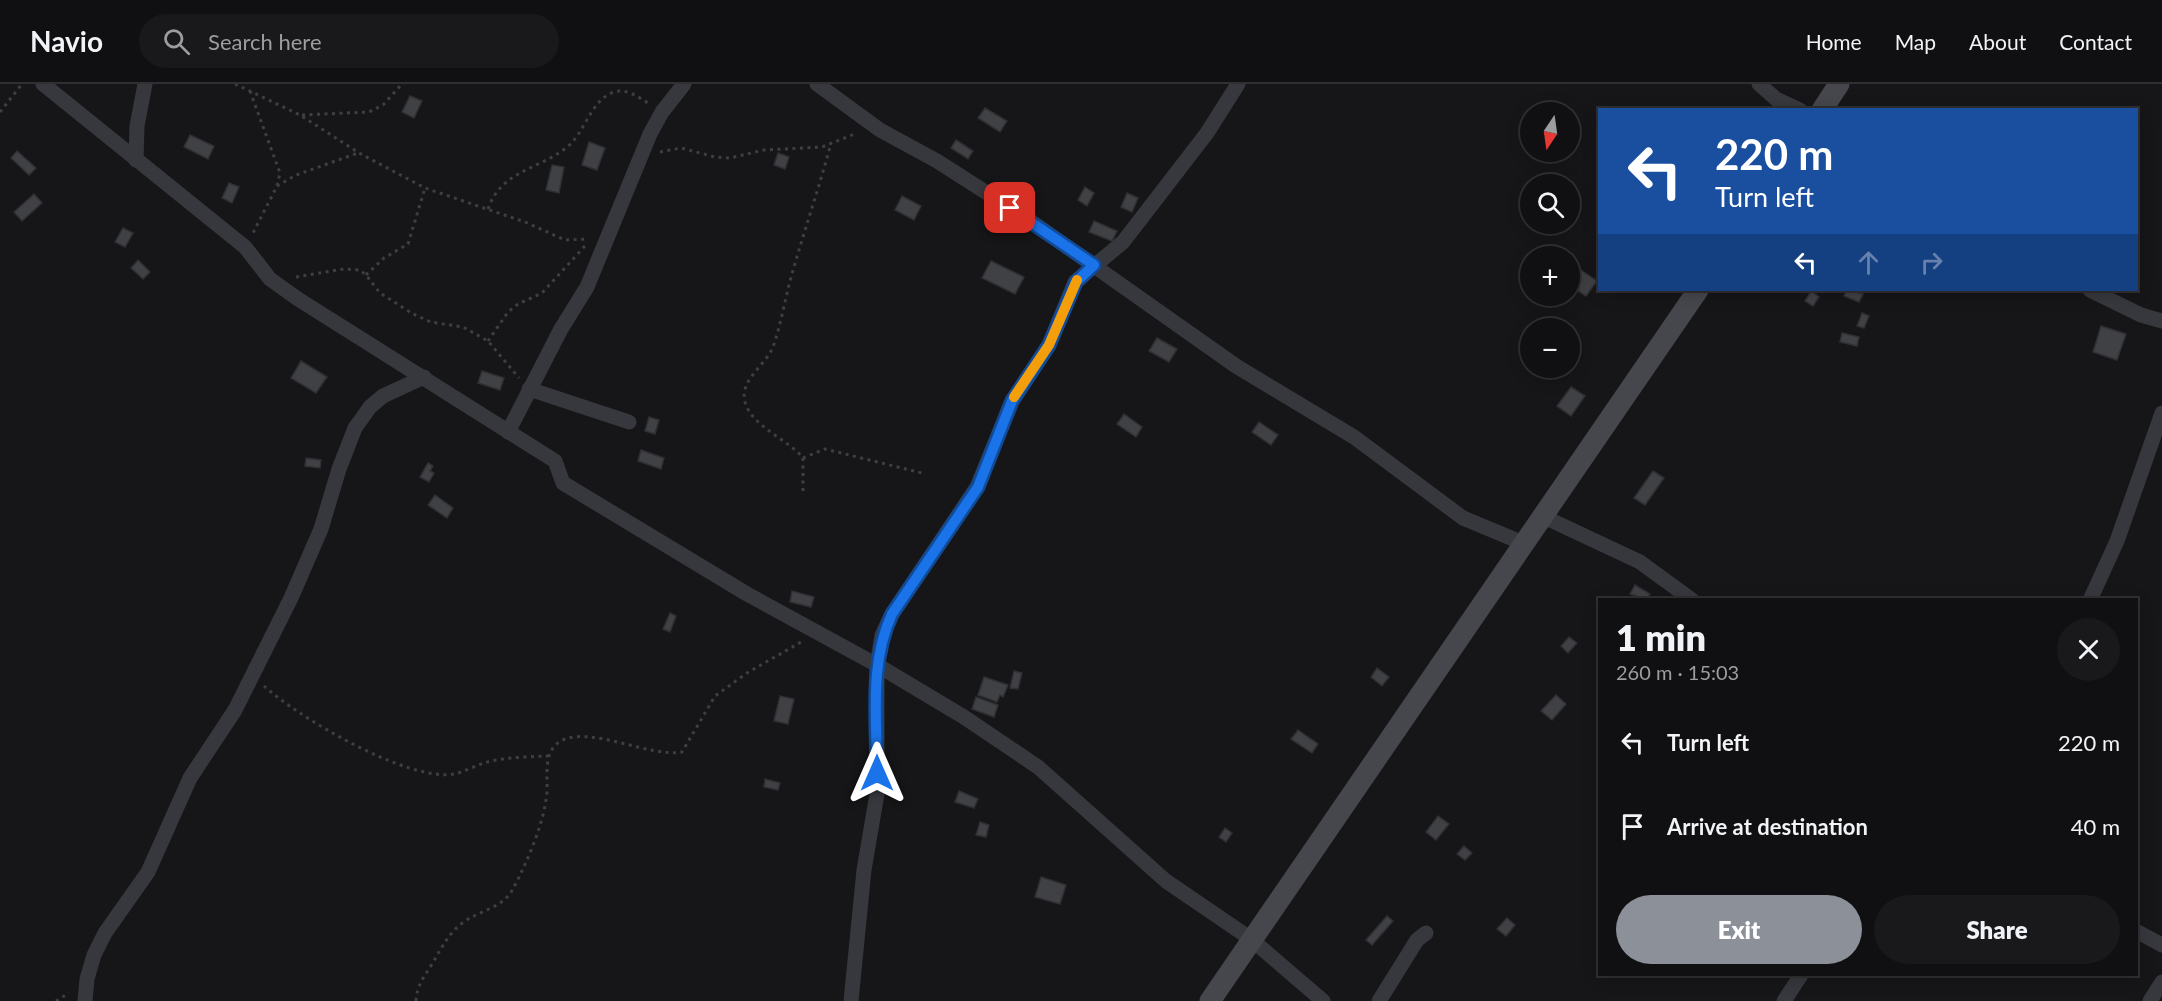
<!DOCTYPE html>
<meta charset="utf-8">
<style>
:root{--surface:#101012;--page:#19191b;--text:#f1f3f6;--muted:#9c9d9f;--line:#303032;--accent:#8c9099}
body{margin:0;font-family:Lato,sans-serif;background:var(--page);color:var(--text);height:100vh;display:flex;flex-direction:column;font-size:22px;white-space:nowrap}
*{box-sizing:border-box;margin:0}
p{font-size:20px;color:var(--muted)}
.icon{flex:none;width:33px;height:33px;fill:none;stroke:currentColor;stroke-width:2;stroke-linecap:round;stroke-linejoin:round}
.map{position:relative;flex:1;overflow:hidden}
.panel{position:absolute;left:1598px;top:514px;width:540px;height:378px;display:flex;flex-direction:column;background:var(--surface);border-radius:0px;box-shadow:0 3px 15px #0003,0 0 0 2px var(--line)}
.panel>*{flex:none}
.guide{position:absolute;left:1598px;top:24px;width:540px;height:183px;border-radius:0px;box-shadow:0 3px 15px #0003,0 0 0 2px var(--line);background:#1a4fa0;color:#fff;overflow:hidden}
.needle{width:39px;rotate:193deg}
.fabs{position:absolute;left:1520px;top:18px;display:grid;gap:12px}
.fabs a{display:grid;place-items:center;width:60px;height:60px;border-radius:50%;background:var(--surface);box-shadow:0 3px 15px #0003,0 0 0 2px var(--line);font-size:30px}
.pin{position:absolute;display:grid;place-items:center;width:51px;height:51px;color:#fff;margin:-26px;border-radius:12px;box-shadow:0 3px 9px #0006}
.me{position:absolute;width:66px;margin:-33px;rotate:0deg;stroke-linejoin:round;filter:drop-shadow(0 0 4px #0008)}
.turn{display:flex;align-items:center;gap:21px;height:126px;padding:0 18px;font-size:27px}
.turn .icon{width:78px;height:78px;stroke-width:2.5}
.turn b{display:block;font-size:42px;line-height:51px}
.lanes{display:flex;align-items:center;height:57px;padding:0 18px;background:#0003;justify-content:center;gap:30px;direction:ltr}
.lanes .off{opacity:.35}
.round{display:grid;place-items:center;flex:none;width:63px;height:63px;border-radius:32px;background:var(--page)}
.headline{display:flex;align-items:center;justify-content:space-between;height:102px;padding:0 18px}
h1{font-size:36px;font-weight:800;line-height:45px}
.primary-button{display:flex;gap:12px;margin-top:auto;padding:12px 18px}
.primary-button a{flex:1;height:69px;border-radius:36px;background:var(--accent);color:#fff;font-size:24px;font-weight:800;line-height:69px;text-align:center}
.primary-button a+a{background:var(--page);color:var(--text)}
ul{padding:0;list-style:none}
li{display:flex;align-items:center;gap:18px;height:84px;padding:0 18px}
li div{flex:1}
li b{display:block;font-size:22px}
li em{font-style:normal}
header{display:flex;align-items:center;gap:36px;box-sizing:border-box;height:84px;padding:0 30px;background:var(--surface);border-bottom:2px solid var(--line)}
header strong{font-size:28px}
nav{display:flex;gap:33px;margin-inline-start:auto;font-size:21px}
.search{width:420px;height:54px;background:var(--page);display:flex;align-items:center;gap:15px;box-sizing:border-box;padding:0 21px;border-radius:33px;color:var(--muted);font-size:22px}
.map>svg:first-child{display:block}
</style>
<header>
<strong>Navio</strong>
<div class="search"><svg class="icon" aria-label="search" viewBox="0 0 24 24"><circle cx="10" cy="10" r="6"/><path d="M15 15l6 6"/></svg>Search here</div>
<nav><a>Home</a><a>Map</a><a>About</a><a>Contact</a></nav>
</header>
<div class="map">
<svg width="2162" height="917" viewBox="0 0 2162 917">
<rect width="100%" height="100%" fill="#161618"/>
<g fill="#404145" stroke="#303034" stroke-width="1.5">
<path d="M410,12L422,17L414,34L402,28Z"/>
<path d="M985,24L1007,37L1000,48L978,34Z"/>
<path d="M190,51L214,62L208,75L184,63Z"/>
<path d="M956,56L973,67L968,75L951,64Z"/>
<path d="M589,58L605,64L597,86L582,81Z"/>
<path d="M17,67L36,84L29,91L11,74Z"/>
<path d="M778,69L789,73L785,85L774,81Z"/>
<path d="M552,81L564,83L559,109L546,106Z"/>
<path d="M229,99L239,103L232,119L222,114Z"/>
<path d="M1085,103L1094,109L1087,122L1078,116Z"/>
<path d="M1127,109L1138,114L1132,128L1121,123Z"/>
<path d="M34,110L42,119L22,137L14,128Z"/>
<path d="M902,112L921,122L914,136L895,126Z"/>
<path d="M1094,137L1117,147L1112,157L1089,148Z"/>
<path d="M123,144L133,149L125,163L115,158Z"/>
<path d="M138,176L150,188L143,195L131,184Z"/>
<path d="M991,177L1024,193L1015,210L982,194Z"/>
<path d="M1572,180L1597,197L1586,212L1569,201V184Z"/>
<path d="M1847,206L1863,210L1859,218L1844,212Z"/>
<path d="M1811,207L1819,213L1813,222L1805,217Z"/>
<path d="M1862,229L1869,232L1864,244L1857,242Z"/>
<path d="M2101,242L2126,250L2117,276L2093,268Z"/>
<path d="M1842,249L1859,253L1857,262L1840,258Z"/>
<path d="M1157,254L1177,265L1169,278L1149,267Z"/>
<path d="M301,277L327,293L316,309L291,294Z"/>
<path d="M482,287L504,294L500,306L478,299Z"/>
<path d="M1571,303L1585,312L1571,332L1557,322Z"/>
<path d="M1124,330L1142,343L1136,353L1117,340Z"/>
<path d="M649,333L659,336L655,350L645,347Z"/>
<path d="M1259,338L1278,351L1271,361L1252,348Z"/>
<path d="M641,366L664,374L661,385L638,377Z"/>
<path d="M306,374L321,376L320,384L305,382Z"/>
<path d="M428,379L433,382L430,387L434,389L429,398L420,393Z"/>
<path d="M1653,387L1664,394L1645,421L1634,414Z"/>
<path d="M435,411L453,424L447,434L428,421Z"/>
<path d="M1635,501L1650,510L1647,516L1630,510Z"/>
<path d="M792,507L814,513L811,523L790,518Z"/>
<path d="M670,529L676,532L670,548L663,545Z"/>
<path d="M1569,553L1577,559L1568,569L1561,562Z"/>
<path d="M1377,584L1389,593L1382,602L1371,593Z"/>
<path d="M1014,587L1022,589L1018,605L1010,604Z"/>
<path d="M984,593L1008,601L1003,613L1000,611L997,618L978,611Z"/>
<path d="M1556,611L1566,620L1552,636L1541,627Z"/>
<path d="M780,612L794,615L788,640L774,637Z"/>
<path d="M976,613L998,621L994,633L972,625Z"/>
<path d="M1298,646L1318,660L1312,669L1291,655Z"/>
<path d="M765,695L780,699L778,706L764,703Z"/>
<path d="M959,707L978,715L974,724L955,718Z"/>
<path d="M1438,732L1449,740L1436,756L1426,748Z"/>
<path d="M980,738L989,741L986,753L976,751Z"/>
<path d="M1225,744L1232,749L1226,758L1219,753Z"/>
<path d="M1464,762L1472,769L1465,776L1457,770Z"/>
<path d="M1041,793L1066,801L1060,820L1035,813Z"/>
<path d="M1387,832L1393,837L1372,861L1366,856Z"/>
<path d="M1507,834L1515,841L1506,852L1497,845Z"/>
</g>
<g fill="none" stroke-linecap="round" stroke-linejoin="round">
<g stroke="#3d3f44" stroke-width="3" stroke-dasharray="3 4.5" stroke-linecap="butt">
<path d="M235,0L300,31L359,69L425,104L525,138L565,156L588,155"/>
<path d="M250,7L280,89L277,102L252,151"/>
<path d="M0,28L22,0"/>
<path d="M302,31L369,28L383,21L402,0"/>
<path d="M660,68L681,64L715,73L730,74L764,66L822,63L857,49"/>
<path d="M277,102L296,91L358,69"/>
<path d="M488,125C501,87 537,86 566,64C585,50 590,16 614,8C626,4 638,13 648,19"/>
<path d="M366,191L384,174L408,160L425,104"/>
<path d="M296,193L344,185L360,186L366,191L380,209L413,230L431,238L463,243L488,257L519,294"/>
<path d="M488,257L508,228L518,220L542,209L585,162"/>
<path d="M803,374L825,365L922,389"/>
<path d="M803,407V374C789,356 751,342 745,318C739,296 766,281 773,263C782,237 786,209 794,183C806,141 820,101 831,59"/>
<path d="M264,602C298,633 407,698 454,690C464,688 474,682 484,679C504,673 527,673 548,672"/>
<path d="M56,917L69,909"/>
<path d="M416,917C417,901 424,893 432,880C443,862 449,847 468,835C484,826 504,822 513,805C526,780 542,744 546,716C550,697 540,669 561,657C589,641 651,674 682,668L715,612L747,589L801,558"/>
</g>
<g stroke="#37383d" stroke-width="15">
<path d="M43,0L245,163L270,195L298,215L555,377L563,399L747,510L877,581L964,633L1038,683L1166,797L1251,855L1323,917"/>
<path d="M817,0L880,46L937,77L1029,136L1236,282L1354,353L1463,434L1523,459"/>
<path d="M1759,0L1776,15L1800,26"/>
<path d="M136,76L137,42L145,0"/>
<path d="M2090,206L2141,231L2162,237"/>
<path d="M529,305L629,338"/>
<path d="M508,348L561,245L587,203L650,50L662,28L684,0"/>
<path d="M1542,432L1640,478L1692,516"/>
<path d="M2090,516L2117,457L2162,329"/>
<path d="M2136,847L2162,861"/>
<path d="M85,917L87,895L94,871L105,849L148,788L190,694L235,626L291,514L321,445L339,385L355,344L370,323L383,312L424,293"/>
<path d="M851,917L864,786L877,710V581L882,551L892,530L977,403L1012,317L1049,261L1075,198L1123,158L1207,49L1238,0"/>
<path d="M1379,917L1417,856L1426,849"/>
<path d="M1784,917L1801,891"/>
<path d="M2150,917L2162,898"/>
</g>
<g stroke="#45474d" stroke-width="21">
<path d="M1822,26L1839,0"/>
<path d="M1210,917L1698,206"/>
</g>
</g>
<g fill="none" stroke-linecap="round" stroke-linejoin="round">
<defs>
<path id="route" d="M877,689C877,636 869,579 892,530L978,403L1012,317L1049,261L1076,198L1094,181L1010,124"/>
</defs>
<use href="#route" stroke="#114b97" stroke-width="15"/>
<use href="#route" stroke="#1a73e8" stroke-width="10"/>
<path stroke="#f59e0b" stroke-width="10" d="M1014,313L1049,261L1077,196"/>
</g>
</svg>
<div class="fabs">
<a><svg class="needle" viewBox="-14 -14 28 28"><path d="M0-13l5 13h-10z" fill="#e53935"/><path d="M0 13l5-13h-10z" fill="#9c9d9f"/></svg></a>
<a><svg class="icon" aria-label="search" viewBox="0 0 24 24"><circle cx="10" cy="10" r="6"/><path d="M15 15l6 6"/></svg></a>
<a>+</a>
<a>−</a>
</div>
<div class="pin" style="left:1010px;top:124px;background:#d93025"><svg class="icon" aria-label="arrive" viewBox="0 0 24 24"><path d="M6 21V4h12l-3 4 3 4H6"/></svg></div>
<svg class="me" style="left:877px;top:689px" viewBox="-20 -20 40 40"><path d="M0-17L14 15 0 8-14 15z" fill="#1a73e8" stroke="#fff" stroke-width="4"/></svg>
<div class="guide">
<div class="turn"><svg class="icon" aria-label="left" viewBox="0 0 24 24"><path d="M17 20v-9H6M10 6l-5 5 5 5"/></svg><div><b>220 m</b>Turn left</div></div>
<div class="lanes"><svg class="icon" aria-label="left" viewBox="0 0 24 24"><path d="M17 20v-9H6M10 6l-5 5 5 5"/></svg><svg class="icon off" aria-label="ahead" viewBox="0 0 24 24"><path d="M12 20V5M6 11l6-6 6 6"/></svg><svg class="icon off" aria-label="right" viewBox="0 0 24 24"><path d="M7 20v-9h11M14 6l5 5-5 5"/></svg></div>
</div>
<section class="panel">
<div class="headline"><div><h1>1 min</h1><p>260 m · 15:03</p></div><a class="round"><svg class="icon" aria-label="close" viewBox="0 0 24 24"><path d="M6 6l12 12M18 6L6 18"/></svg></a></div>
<ul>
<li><svg class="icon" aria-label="left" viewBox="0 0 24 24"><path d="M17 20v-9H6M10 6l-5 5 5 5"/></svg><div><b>Turn left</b></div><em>220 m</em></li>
<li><svg class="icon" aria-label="arrive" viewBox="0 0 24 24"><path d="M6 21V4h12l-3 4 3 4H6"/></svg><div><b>Arrive at destination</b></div><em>40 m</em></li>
</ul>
<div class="primary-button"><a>Exit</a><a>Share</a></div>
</section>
</div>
